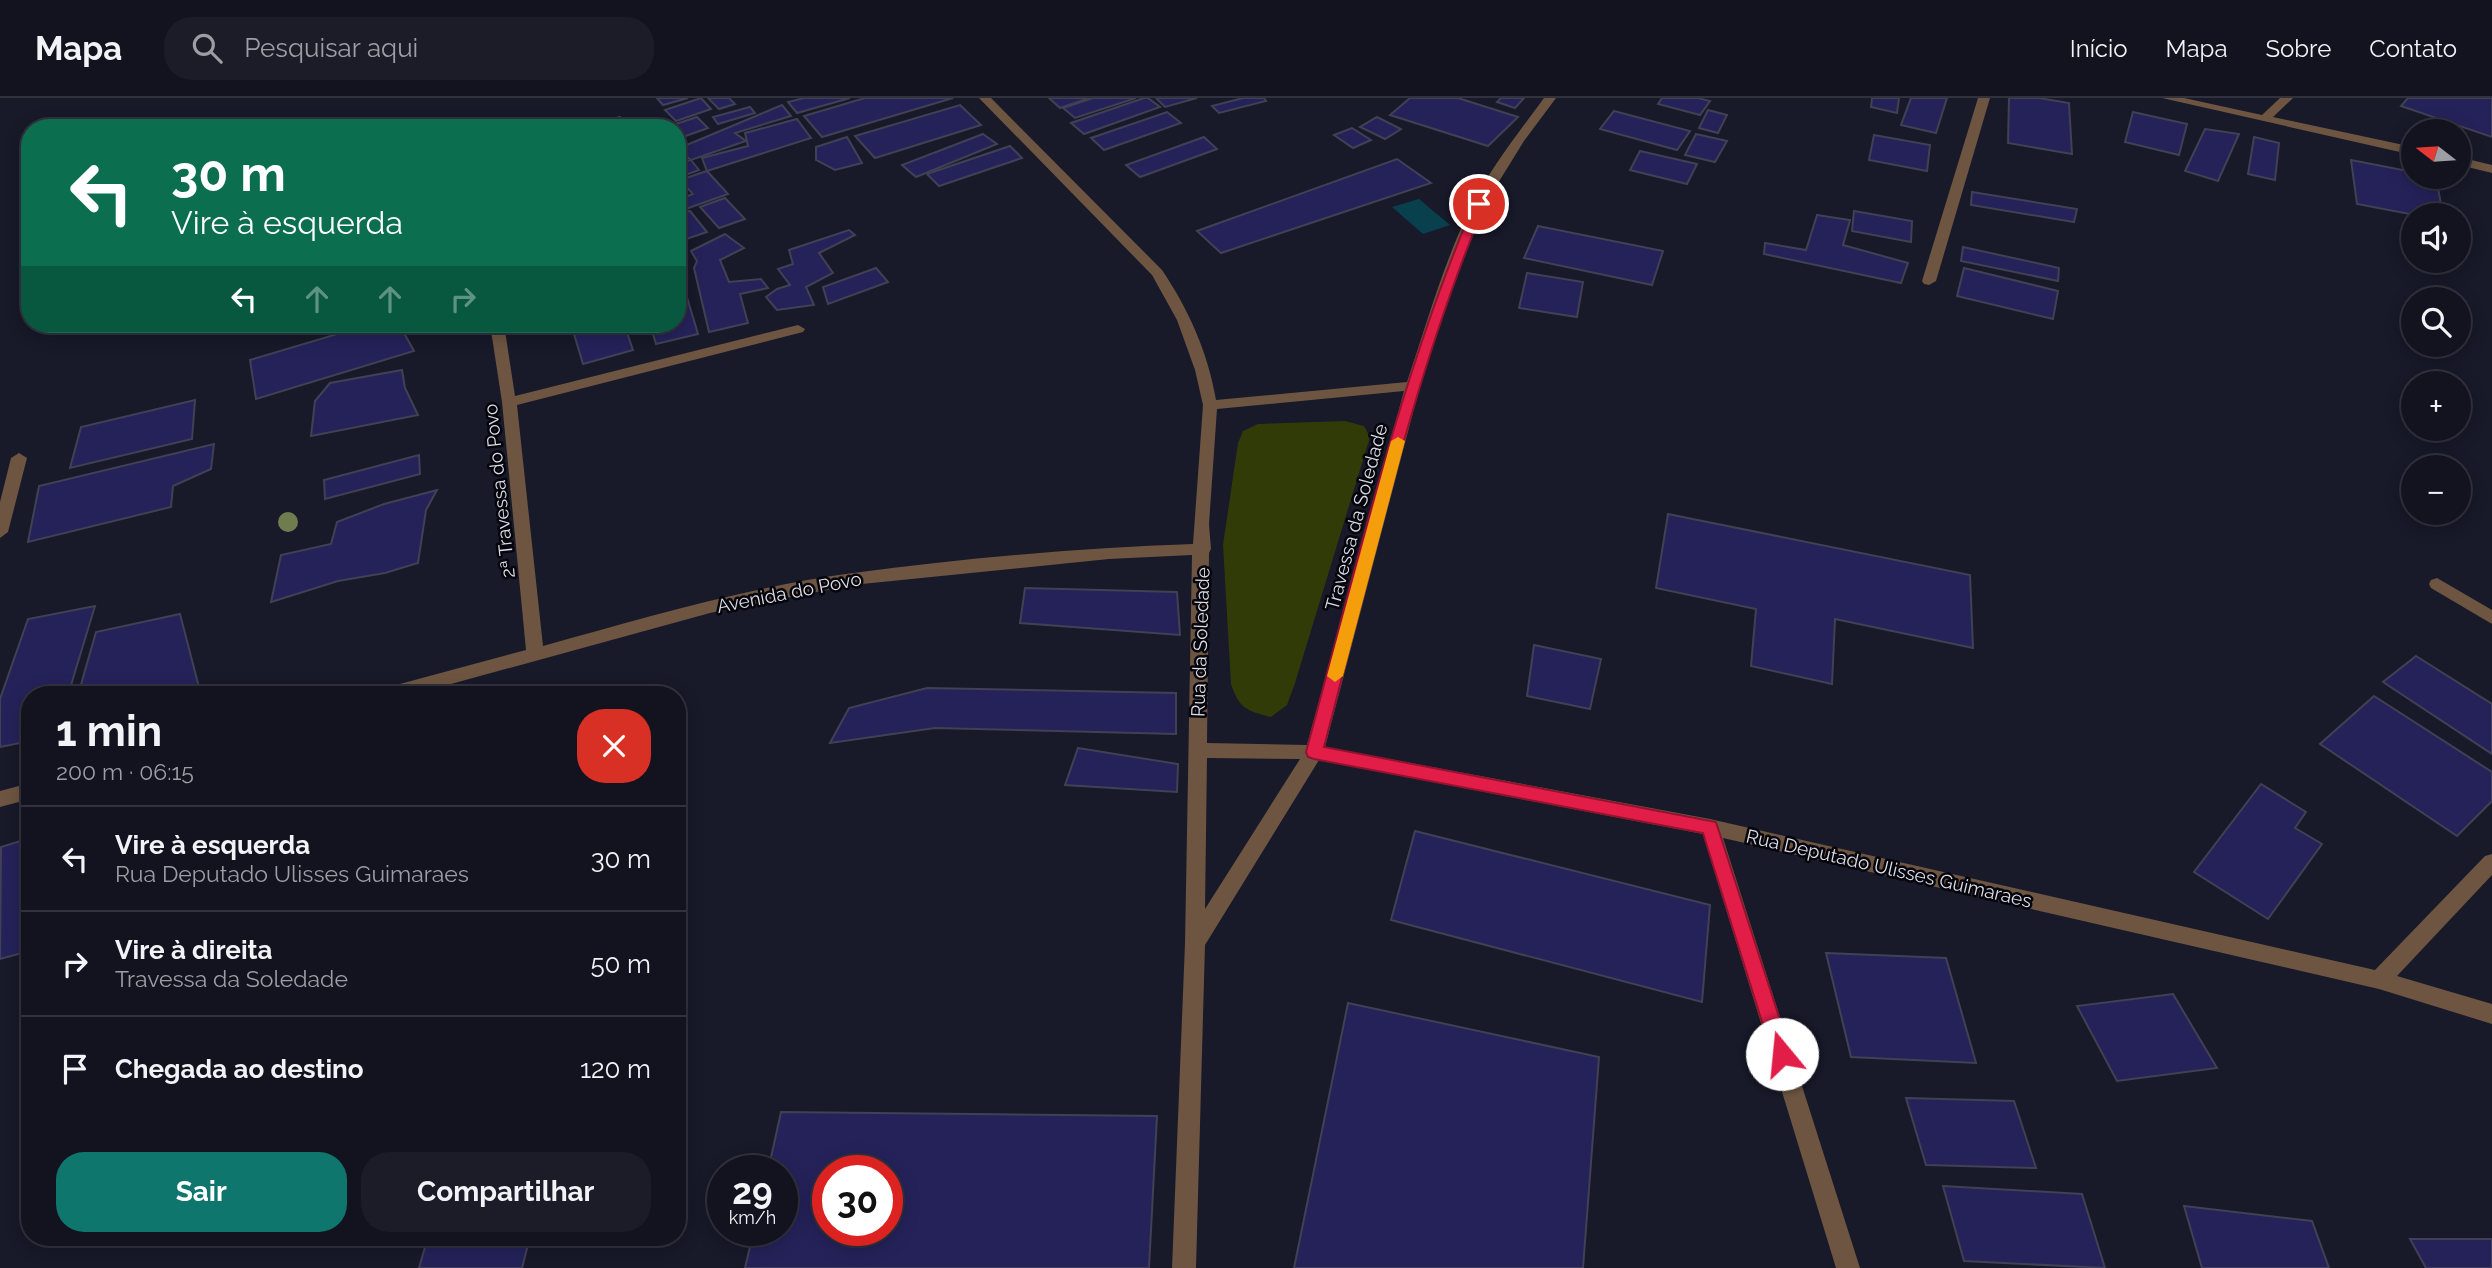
<!DOCTYPE html>
<html lang="pt">
<meta charset="utf-8">
<style>
:root{--surface:#12131f;--page:#1b1c28;--text:#f1f3f6;--muted:#9c9ea4;--line:#31323d;--accent:#0f766e}
body{margin:0;font-family:Raleway,sans-serif;background:var(--page);color:var(--text);height:100vh;display:flex;flex-direction:column;font-size:26px;white-space:nowrap}
*{box-sizing:border-box;margin:0}
p{font-size:23px;color:var(--muted)}
.icon{flex:none;width:38px;height:38px;fill:none;stroke:currentColor;stroke-width:2;stroke-linecap:round;stroke-linejoin:round}
.map{position:relative;flex:1;overflow:hidden}
.details{position:absolute;left:21px;top:588px;width:665px;height:560px;display:flex;flex-direction:column;background:var(--surface);border-radius:28px;box-shadow:0 4px 18px #0003,0 0 0 2px var(--line)}
.details>*{flex:none}
.top-card{position:absolute;left:21px;top:21px;width:665px;height:214px;border-radius:28px;box-shadow:0 4px 18px #0003,0 0 0 2px var(--line);background:#0b6e4f;color:#fff;overflow:hidden}
.needle{width:46px;rotate:287deg}
.buttons{position:absolute;left:2401px;top:21px;display:grid;gap:14px}
.buttons a{display:grid;place-items:center;width:70px;height:70px;border-radius:50%;background:var(--surface);box-shadow:0 4px 18px #0003,0 0 0 2px var(--line);font-size:35px}
.speed{position:absolute;left:707px;top:1057px;display:flex;gap:14px;font-size:35px;font-weight:700;text-align:center}
.speed>*{display:grid;place-content:center;width:91px;height:91px;border-radius:50%;background:var(--surface);box-shadow:0 4px 18px #0003,0 0 0 2px var(--line);line-height:1}
.speed small{font-size:18px;font-weight:400}
.speed .limit{border:10px solid #d22;background:#fff;color:#111}
.pin{position:absolute;display:grid;place-items:center;width:60px;height:60px;color:#fff;margin:-30px;border:4px solid #fff;border-radius:50%;box-shadow:0 2px 7px #0007}
.me{position:absolute;width:77px;margin:-38px;rotate:343deg;stroke-linejoin:round;filter:drop-shadow(0 0 5px #0008)}
.turn{display:flex;align-items:center;gap:24px;height:147px;padding:0 35px;font-size:32px}
.turn .icon{width:91px;height:91px;stroke-width:2.5}
.turn b{display:block;font-size:49px;line-height:60px}
.lanes{display:flex;align-items:center;height:66px;padding:0 35px;background:#0003;justify-content:center;gap:35px;direction:ltr}
.lanes .off{opacity:.35}
.round{display:grid;place-items:center;flex:none;width:74px;height:74px;border-radius:28px;background:var(--page)}
.overview{display:flex;align-items:center;justify-content:space-between;height:119px;padding:0 35px}
h1{font-size:42px;font-weight:700;line-height:52px}
.button{display:flex;gap:14px;margin-top:auto;padding:14px 35px}
.button a{flex:1;height:80px;border-radius:28px;background:var(--accent);color:#fff;font-size:28px;font-weight:700;line-height:80px;text-align:center}
.button a+a{background:var(--page);color:var(--text)}
ul{padding:0;list-style:none}
li{display:flex;align-items:center;gap:21px;height:105px;padding:0 35px;border-top:2px solid var(--line)}
li div{flex:1}
li b{display:block;font-size:26px}
li em{font-style:normal}
header{display:flex;align-items:center;gap:42px;box-sizing:border-box;height:98px;padding:0 35px;background:var(--surface);border-bottom:2px solid var(--line)}
header strong{font-size:33px}
nav{display:flex;gap:38px;margin-inline-start:auto;font-size:24px}
.search{width:490px;height:63px;background:var(--page);display:flex;align-items:center;gap:18px;box-sizing:border-box;padding:0 24px;border-radius:28px;color:var(--muted);font-size:26px}
.map>svg:first-child{display:block}
</style>
<header>
<strong>Mapa</strong>
<div class="search"><svg class="icon" aria-label="search" viewBox="0 0 24 24"><circle cx="10" cy="10" r="6"/><path d="M15 15l6 6"/></svg>Pesquisar aqui</div>
<nav><a>Início</a><a>Mapa</a><a>Sobre</a><a>Contato</a></nav>
</header>
<div class="map">
<svg width="2492" height="1170" viewBox="0 0 2492 1170">
<rect width="100%" height="100%" fill="#181929"/>
<path fill="#313b08" d="M1345,323L1364,328L1370,339L1295,585L1287,607L1271,619C1246,613 1239,610 1231,586L1223,447L1238,345L1243,333L1258,326Z"/>
<path fill="#09404e" d="M1419,101L1450,127L1423,136L1392,109Z"/>
<g fill="#242259" stroke="#404154" stroke-width="2" fill-rule="evenodd">
<path d="M657,0H688L663,7Z"/>
<path d="M701,0L711,11L676,23L665,12Z"/>
<path d="M708,0H729L735,6L719,11Z"/>
<path d="M804,0H850L797,15L788,4Z"/>
<path d="M865,0H953L822,39L804,18Z"/>
<path d="M1049,0H1089L1060,10Z"/>
<path d="M1093,0H1136L1075,20L1063,10Z"/>
<path d="M1144,0H1148L1160,9L1084,36L1071,25Z"/>
<path d="M1156,0H1197L1165,9Z"/>
<path d="M1243,0H1264L1266,3L1219,15L1212,8Z"/>
<path d="M1410,0H1458L1518,19L1488,48L1390,17Z"/>
<path d="M1501,0H1524L1515,10L1497,4Z"/>
<path d="M1662,0H1698L1710,3L1700,17L1658,6Z"/>
<path d="M1872,0H1899L1897,15L1871,9Z"/>
<path d="M1911,0H1947L1936,35L1901,27Z"/>
<path d="M2009,0H2039L2069,5L2072,56L2008,45Z"/>
<path d="M2408,0H2492V39L2401,8Z"/>
<path d="M782,7L791,18L735,35L746,43L691,62L677,51Z"/>
<path d="M960,7L981,27L875,60L855,38Z"/>
<path d="M750,9L755,15L718,26L713,19Z"/>
<path d="M1708,12L1727,17L1718,35L1699,30Z"/>
<path d="M1614,13L1690,33L1677,52L1600,31Z"/>
<path d="M1167,14L1181,25L1104,52L1091,40Z"/>
<path d="M2133,14L2187,26L2179,57L2125,44Z"/>
<path d="M620,19L627,30H584Z"/>
<path d="M697,19L708,30L677,41V30H664Z"/>
<path d="M1377,19L1401,31L1385,41L1360,29Z"/>
<path d="M797,21L811,40L707,73L702,60L748,48L745,35Z"/>
<path d="M1352,30L1371,42L1353,50L1334,37Z"/>
<path d="M2205,31L2239,36L2218,83L2185,73Z"/>
<path d="M983,36L997,46L916,79L902,67Z"/>
<path d="M1696,36L1727,43L1715,64L1685,57Z"/>
<path d="M1874,37L1930,47L1927,73L1869,62Z"/>
<path d="M847,39L862,65L835,72L816,62V49Z"/>
<path d="M1204,39L1217,51L1140,79L1126,67Z"/>
<path d="M2254,39L2279,45L2275,82L2248,76Z"/>
<path d="M1010,48L1022,60L939,88L927,76Z"/>
<path d="M1640,53L1697,66L1687,86L1630,72Z"/>
<path d="M677,59L678,65L691,62L699,72L677,80Z"/>
<path d="M1397,61L1431,85L1221,155L1197,133Z"/>
<path d="M2351,62L2413,74V79H2436L2443,117H2415L2357,106Z"/>
<path d="M707,73L728,96L677,114V102L693,96L680,82Z"/>
<path d="M1972,94L2077,111L2074,124L1971,107Z"/>
<path d="M725,100L745,121L719,130L700,109Z"/>
<path d="M690,113L707,134L677,144V117Z"/>
<path d="M1854,113L1912,123L1911,144L1852,133Z"/>
<path d="M1817,117L1850,122L1843,147L1908,165L1901,185L1764,156L1765,145L1806,152Z"/>
<path d="M1538,128L1663,153L1652,187L1524,160Z"/>
<path d="M849,132L855,137L819,155L833,175L806,189L814,207L777,212L766,199L777,191L790,187L778,171L793,166L789,152Z"/>
<path d="M725,136L744,150L720,162L729,184L761,181L768,190L740,196L748,225L709,234L694,170L697,163L691,153Z"/>
<path d="M1963,149L2059,170L2058,183L1961,163Z"/>
<path d="M677,166L698,236L656,246L650,226H677Z"/>
<path d="M876,170L888,184L828,206L823,189Z"/>
<path d="M1964,170L2058,193L2053,221L1957,198Z"/>
<path d="M1527,175L1583,184L1577,219L1519,210Z"/>
<path d="M371,226H399L414,253L256,301L250,262Z"/>
<path d="M571,226H624L633,252L583,266Z"/>
<path d="M402,272L405,290L418,317L311,338L315,303L330,285Z"/>
<path d="M195,302L192,341L70,370L81,329Z"/>
<path d="M214,346L211,371L173,388L171,409L28,444L39,388Z"/>
<path d="M419,357L420,376L325,401L324,382Z"/>
<path d="M437,392L426,412L418,465L385,475L338,483L271,504L281,457L331,446L337,424L384,406Z"/>
<path d="M1668,416L1970,477L1973,550L1835,521L1832,586L1751,568L1756,511L1656,490Z"/>
<path d="M1025,490L1177,494L1180,537L1020,525Z"/>
<path d="M95,508L68,597H30V643L0,649V601L28,521Z"/>
<path d="M180,516L201,597H78L96,534Z"/>
<path d="M1534,547L1601,561L1590,611L1527,598Z"/>
<path d="M2416,558L2492,606V656L2383,584Z"/>
<path d="M927,590L1176,595V636L935,630L830,645L849,610Z"/>
<path d="M2374,598L2492,674V703L2457,738L2320,646Z"/>
<path d="M1078,650L1178,666L1177,694L1065,687Z"/>
<path d="M2261,686L2306,714L2295,730L2322,746L2268,821L2194,774Z"/>
<path d="M1415,733L1710,807L1702,904L1391,822Z"/>
<path d="M30,740V846L26,854L0,861L1,749Z"/>
<path d="M1826,855L1946,860L1976,965L1851,959Z"/>
<path d="M2173,896L2217,970L2117,983L2077,908Z"/>
<path d="M1348,905L1599,959L1583,1170H1294Z"/>
<path d="M1906,1000L2014,1003L2036,1070L1926,1067Z"/>
<path d="M781,1014L1157,1018L1149,1170H745L754,1132H782V1073H768ZM828,1073H887V1132H828Z"/>
<path d="M1943,1088L2082,1096L2105,1170L1964,1163Z"/>
<path d="M2184,1108L2312,1123L2329,1170H2202Z"/>
<path d="M428,1139H530L522,1170H419Z"/>
<path d="M2410,1141H2492V1170H2426Z"/>
</g>
<g fill="none" stroke-linecap="round" stroke-linejoin="round">
<g fill="#6d5541" fill-rule="evenodd">
<path d="M979,0H991L1162,172C1189,212 1208,255 1216,302L1407,284C1427,225 1444,163 1472,107C1491,69 1519,34 1544,0H1556L1524,43L1485,106L1455,181L1420,288L1325,649L1710,721L2375,872L2485,758L2492,756V777L2397,878L2492,906V926L2379,891L1723,740L1860,1170H1836L1703,736L1319,662L1205,847L1196,1170H1172L1185,845L1192,457L1109,461L852,487L710,515L411,597H376L379,592L385,590L526,552L502,304L490,226H504L515,298L798,227L805,231L803,234L517,307L543,548C645,520 748,489 853,475C966,460 1080,450 1193,446L1203,307L1195,272L1177,222L1152,177ZM1404,293L1307,647L1207,645L1209,455L1211,451L1209,426L1217,311ZM1207,660L1300,661L1205,811Z"/>
<path d="M1978,0H1990L1936,183L1929,187L1924,186L1922,183Z"/>
<path d="M2162,0H2184L2262,17L2280,0H2293L2273,19L2413,49V57Z"/>
<path d="M2459,59L2492,67V75L2459,67Z"/>
<path d="M19,355L27,360L8,434L0,440V404L11,360Z"/>
<path d="M2437,480L2492,512V526L2431,490L2429,486L2431,482Z"/>
<path d="M30,685V701L0,709V693Z"/>
</g>
</g>
<circle fill="#6f7d4e" cx="288" cy="424" r="10"/>
<path fill="#e11d48" stroke="#92132f" stroke-width="2" d="M1479,102L1485,106C1412,280 1372,467 1324,649L1716,724L1791,956L1789,963L1782,965L1775,963L1772,956L1703,735L1314,661L1308,659L1306,654C1356,470 1399,281 1474,106Z"/>
<path fill="#f59e0b" d="M1398,339L1405,343L1343,578L1335,584L1327,578L1391,343Z"/>
<g text-anchor="middle" stroke-width="5" stroke-linejoin="round" paint-order="stroke">
<g font-size="19" fill="#dadce7" stroke="#05050b">
<text transform="translate(499 393) rotate(-96)" y="7">2ª Travessa do Povo</text>
<text transform="translate(1356 419) rotate(-75)" y="7">Travessa da Soledade</text>
<text transform="translate(789 494) rotate(-11)" y="7">Avenida do Povo</text>
<text transform="translate(1200 544) rotate(-88)" y="7">Rua da Soledade</text>
<text transform="translate(1889 770) rotate(13)" y="7">Rua Deputado Ulisses Guimaraes</text>
</g>
</g>
</svg>
<div class="buttons">
<a><svg class="needle" viewBox="-14 -14 28 28"><path d="M0-13l5 13h-10z" fill="#e53935"/><path d="M0 13l5-13h-10z" fill="#9c9ea4"/></svg></a>
<a><svg class="icon" aria-label="sound" viewBox="0 0 24 24"><path d="M4 9h4l5-4v14l-5-4H4zM17 9q2 3 0 6"/></svg></a>
<a><svg class="icon" aria-label="search" viewBox="0 0 24 24"><circle cx="10" cy="10" r="6"/><path d="M15 15l6 6"/></svg></a>
<a>+</a>
<a>−</a>
</div>
<div class="speed"><div>29<small>km/h</small></div><div class="limit">30</div></div>
<div class="pin" style="left:1479px;top:106px;background:#d93025"><svg class="icon" aria-label="arrive" viewBox="0 0 24 24"><path d="M6 21V4h12l-3 4 3 4H6"/></svg></div>
<svg class="me" style="left:1782px;top:956px" viewBox="-20 -20 40 40"><circle r="19" fill="#fff"/><path d="M0-13L10 11 0 6-10 11z" fill="#e11d48"/></svg>
<div class="top-card">
<div class="turn"><svg class="icon" aria-label="left" viewBox="0 0 24 24"><path d="M17 20v-9H6M10 6l-5 5 5 5"/></svg><div><b>30 m</b>Vire à esquerda</div></div>
<div class="lanes"><svg class="icon" aria-label="left" viewBox="0 0 24 24"><path d="M17 20v-9H6M10 6l-5 5 5 5"/></svg><svg class="icon off" aria-label="ahead" viewBox="0 0 24 24"><path d="M12 20V5M6 11l6-6 6 6"/></svg><svg class="icon off" aria-label="ahead" viewBox="0 0 24 24"><path d="M12 20V5M6 11l6-6 6 6"/></svg><svg class="icon off" aria-label="right" viewBox="0 0 24 24"><path d="M7 20v-9h11M14 6l5 5-5 5"/></svg></div>
</div>
<section class="details">
<div class="overview"><div><h1>1 min</h1><p>200 m · 06:15</p></div><a class="round" style="background:#d93025;color:#fff"><svg class="icon" aria-label="close" viewBox="0 0 24 24"><path d="M6 6l12 12M18 6L6 18"/></svg></a></div>
<ul>
<li><svg class="icon" aria-label="left" viewBox="0 0 24 24"><path d="M17 20v-9H6M10 6l-5 5 5 5"/></svg><div><b>Vire à esquerda</b><p>Rua Deputado Ulisses Guimaraes</p></div><em>30 m</em></li>
<li><svg class="icon" aria-label="right" viewBox="0 0 24 24"><path d="M7 20v-9h11M14 6l5 5-5 5"/></svg><div><b>Vire à direita</b><p>Travessa da Soledade</p></div><em>50 m</em></li>
<li><svg class="icon" aria-label="arrive" viewBox="0 0 24 24"><path d="M6 21V4h12l-3 4 3 4H6"/></svg><div><b>Chegada ao destino</b></div><em>120 m</em></li>
</ul>
<div class="button"><a>Sair</a><a>Compartilhar</a></div>
</section>
</div>
